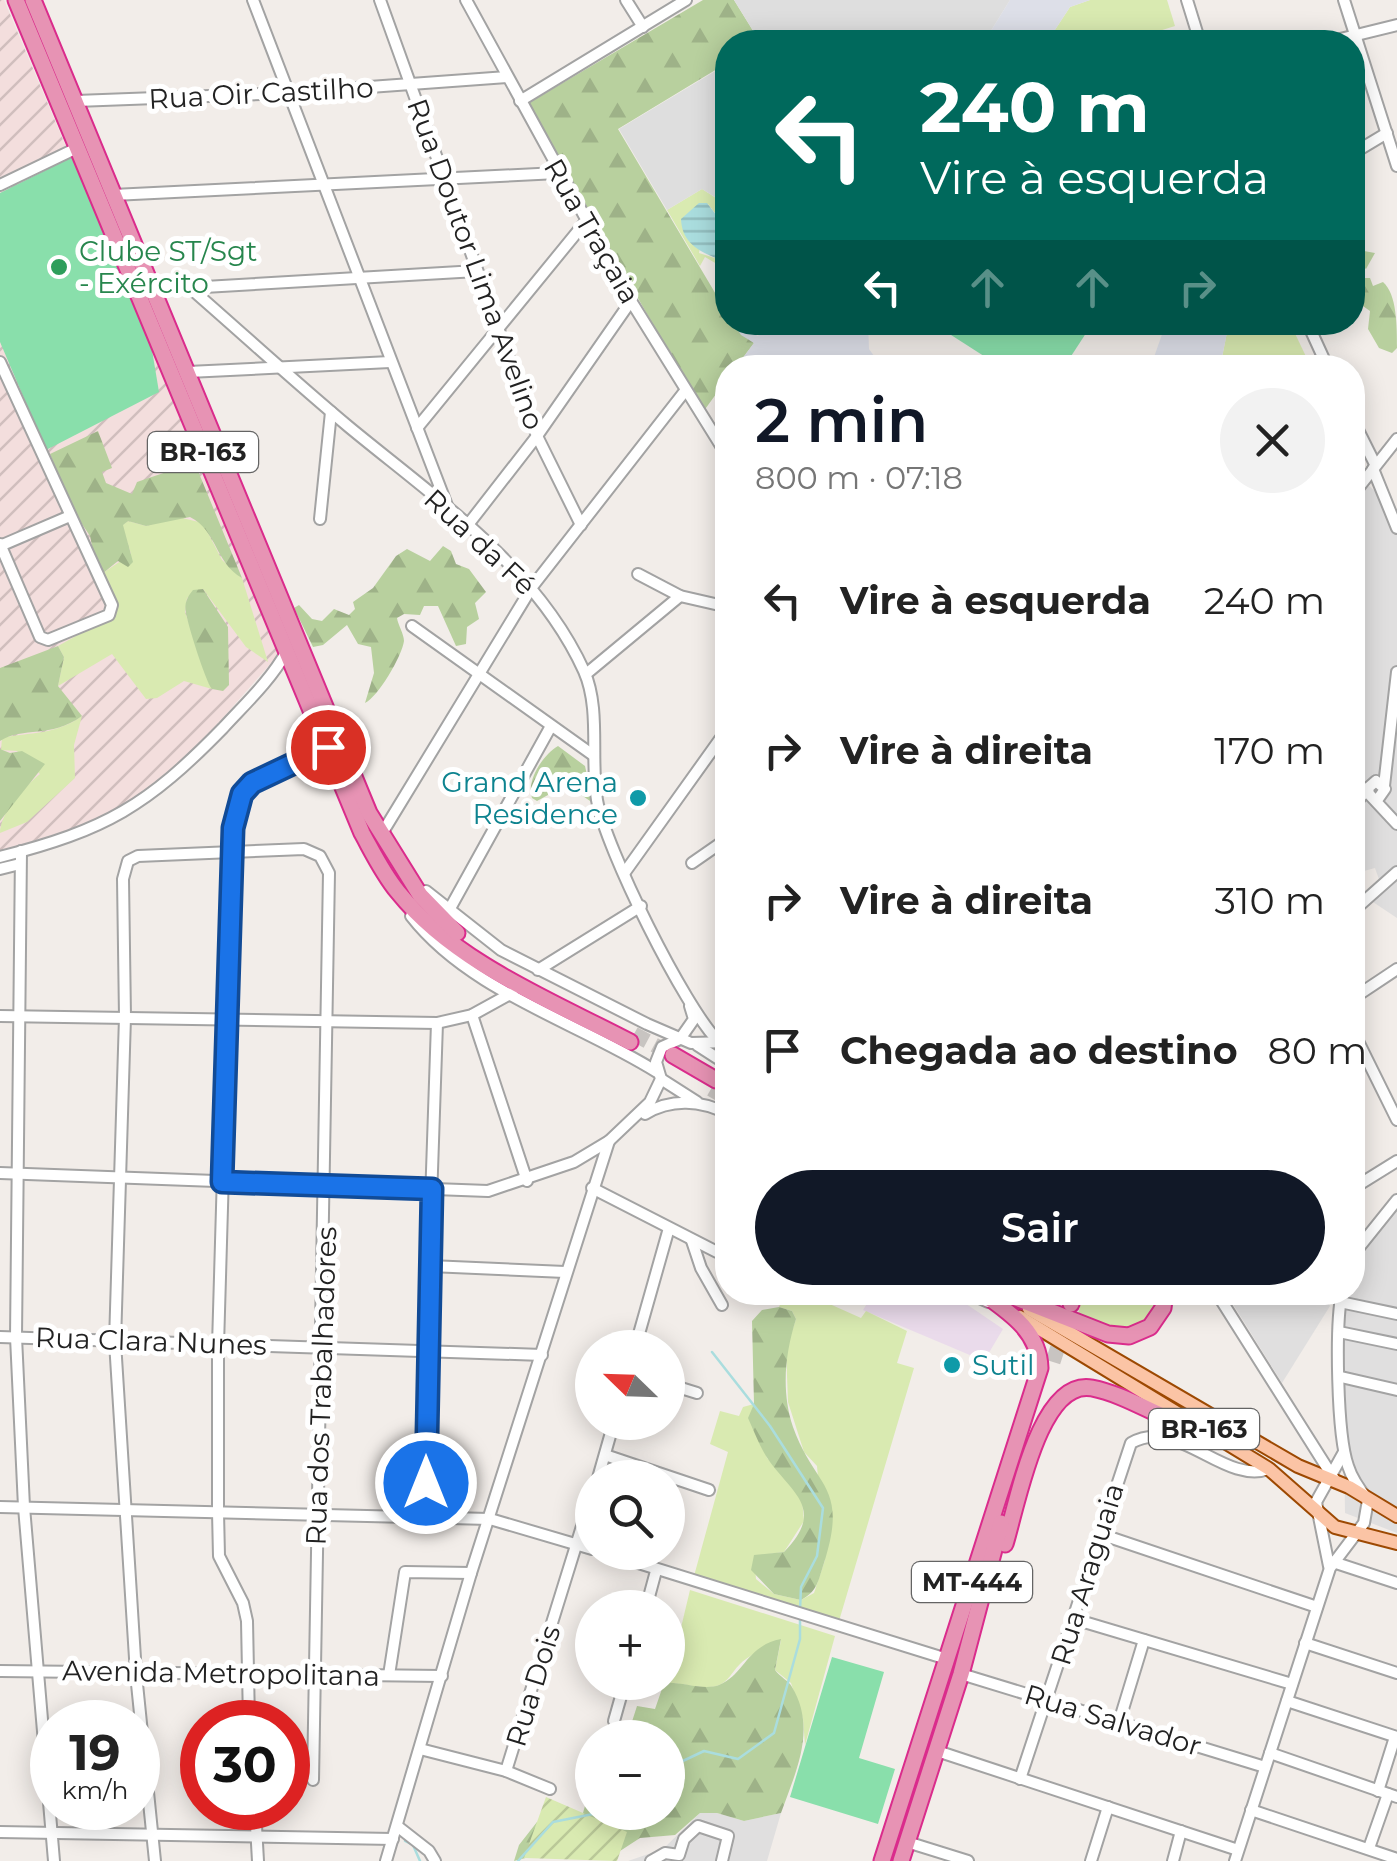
<!DOCTYPE html>
<html lang="pt">
<meta charset="utf-8">
<style>
:root{--surface:#fff;--page:#f2f2f2;--text:#222;--muted:#767676;--accent:#111827}
body{margin:0;font-family:Montserrat,sans-serif;background:var(--page);color:var(--text);height:100vh;display:flex;flex-direction:column;font-size:38px;white-space:nowrap}
*{box-sizing:border-box;margin:0}
p{font-size:32px;color:var(--muted)}
.icon{flex:none;width:55px;height:55px;fill:none;stroke:currentColor;stroke-width:2;stroke-linecap:round;stroke-linejoin:round}
.map{position:relative;flex:1;overflow:hidden}
.drawer{position:absolute;left:715px;top:355px;width:650px;height:950px;display:flex;flex-direction:column;background:var(--surface);border-radius:40px;box-shadow:0 5px 25px #0003}
.drawer>*{flex:none}
.top-card{position:absolute;left:715px;top:30px;width:650px;height:305px;border-radius:40px;box-shadow:0 5px 25px #0003;background:#00695c;color:#fff;overflow:hidden}
.needle{width:65px;rotate:293deg}
.fabs{position:absolute;left:575px;top:1330px;display:grid;gap:20px}
.fabs a{display:grid;place-items:center;width:110px;height:110px;border-radius:50%;background:var(--surface);box-shadow:0 5px 25px #0003;font-size:50px}
.speed{position:absolute;left:30px;top:1700px;display:flex;gap:20px;font-size:50px;font-weight:700;text-align:center}
.speed>*{display:grid;place-content:center;width:130px;height:130px;border-radius:50%;background:var(--surface);box-shadow:0 5px 25px #0003;line-height:1}
.speed small{font-size:25px;font-weight:400}
.speed .limit{border:15px solid #d22;background:#fff;color:#111}
.pin{position:absolute;display:grid;place-items:center;width:85px;height:85px;color:#fff;margin:-42px;border:5px solid #fff;border-radius:50%;box-shadow:0 2px 10px #0007}
.me{position:absolute;width:110px;margin:-55px;rotate:0deg;stroke-linejoin:round;filter:drop-shadow(0 0 8px #0008)}
.turn{display:flex;align-items:center;gap:35px;height:210px;padding:0 40px;font-size:45px}
.turn .icon{width:130px;height:130px;stroke-width:2.5}
.turn b{display:block;font-size:70px;line-height:85px}
.lanes{display:flex;align-items:center;height:95px;padding:0 40px;background:#0003;justify-content:center;gap:50px;direction:ltr}
.lanes .off{opacity:.35}
.round{display:grid;place-items:center;flex:none;width:105px;height:105px;border-radius:52px;background:var(--page)}
.overview{display:flex;align-items:center;justify-content:space-between;height:170px;padding:0 40px}
h1{font-size:60px;font-weight:600;line-height:75px;color:var(--accent)}
.action{display:flex;gap:20px;margin-top:auto;padding:20px 40px}
.action a{flex:1;height:115px;border-radius:60px;background:var(--accent);color:#fff;font-size:40px;font-weight:600;line-height:115px;text-align:center}
ul{padding:0;list-style:none}
li{display:flex;align-items:center;gap:30px;height:150px;padding:0 40px}
li div{flex:1}
li b{display:block;font-size:38px}
li em{font-style:normal}
.map>svg:first-child{display:block}
</style>
<div class="map">
<svg width="1397" height="1861" viewBox="0 0 1397 1861">
<defs>
<pattern id="military-furrows" width="10" height="10" patternUnits="userSpaceOnUse" patternTransform="scale(2.5)"><rect width="10" height="10" fill="#f3dedd"/><path d="M-1 1l2-2M0 10L10 0M9 11l2-2" fill="none" stroke="#d0bebd"/></pattern>
<pattern id="forest-firs" width="22" height="20" patternUnits="userSpaceOnUse" patternTransform="scale(2.5)"><rect width="22" height="20" fill="#b8d09e"/><path d="M5 1l3.5 6h-7zM16 11l3.5 6h-7z" fill="#9eb288"/></pattern>
<pattern id="garden-furrows" width="10" height="10" patternUnits="userSpaceOnUse" patternTransform="scale(2.5)"><rect width="10" height="10" fill="#d9eab1"/><path d="M-1 1l2-2M0 10L10 0M9 11l2-2" fill="none" stroke="#bac898"/></pattern>
<pattern id="water-rules" width="6" height="5" patternUnits="userSpaceOnUse" patternTransform="scale(2.5)"><rect width="6" height="5" fill="#aaddde"/><path d="M0 2.5h6" fill="none" stroke="#92bdbe"/></pattern>
</defs>
<rect width="100%" height="100%" fill="#f2ede9"/>
<g fill="#e0dfdf">
<path d="M1369,486L1383,498L1397,532V918L1370,900L1382,888L1375,868L1353,874L1352,502Z"/>
<path d="M1397,1207V1533L1345,1513L1342,1302L1344,1293L1352,1292L1353,1265Z"/>
<path d="M1226,1293H1322L1330,1306L1282,1383Z"/>
<path d="M700,1813H717L744,1821L781,1813L767,1861H628L663,1849Z"/>
</g>
<path fill="#eadbeb" d="M874,1293H950L1003,1329L984,1361L863,1310Z"/>
<path fill="url(#military-furrows)" d="M0,0H4L280,653L193,752L135,803L102,820L0,851Z"/>
<g fill="#d9eab1">
<path d="M1090,0H1167L1175,26L1124,42H1047L1070,7Z"/>
<path d="M702,189L727,205V218L720,207L718,217L708,204L699,253L724,261L722,267L705,257L700,266L667,210Z"/>
<path d="M1229,322L1290,323L1311,367L1220,368Z"/>
<path d="M178,517L203,523L222,560L242,578L268,662L246,647L203,589L187,598L185,612L212,689L184,681L157,698L146,699L112,654L58,686L64,657L58,646L117,613L103,573L131,554L122,525L128,521L146,526Z"/>
<path d="M82,716L74,745L75,778L27,822L0,833C0,813 24,787 40,774L17,751L1,750L2,738C30,732 56,735 82,716Z"/>
<path d="M785,1293H805L861,1318L866,1311L907,1331L897,1363L914,1368L839,1621L694,1576L728,1452L710,1444L720,1411L739,1416L743,1407L754,1404L767,1458L793,1483L802,1499L804,1521L784,1552L754,1556L756,1579L774,1594L801,1600L814,1593L825,1560L817,1466L804,1452L788,1402L786,1349L796,1319L792,1311L779,1307Z"/>
<path d="M1082,1293H1159C1154,1342 1110,1328 1078,1316Z"/>
<path d="M690,1590L835,1636L805,1745L803,1719L791,1683L775,1670L781,1640C769,1647 750,1654 740,1664C730,1674 727,1686 710,1687C695,1688 680,1682 664,1683L668,1682Z"/>
</g>
<g fill="url(#forest-firs)">
<path d="M703,0H734L760,42H728L727,63L618,129L727,313L728,322L754,343L736,367L728,368L727,379L703,412L527,104Z"/>
<path d="M1353,237L1364,251L1375,253L1366,269L1358,262L1359,278H1370L1373,286L1383,282C1397,294 1397,326 1397,348L1392,353L1379,348L1368,329L1370,311L1353,299Z"/>
<path d="M98,431L112,468L102,472L106,483L132,494L137,482L190,464L196,466L242,578C215,563 217,530 190,517L146,526L128,521L123,525L133,562L128,567L118,561L103,573L96,565L90,536L74,512L50,454Z"/>
<path d="M443,546L451,551L456,564L469,569L486,592L475,603L479,619L467,627L466,644L456,646L438,606H424L420,615L404,614L397,618C398,625 404,634 404,641C402,656 378,697 365,703L374,673L371,647L358,644L347,625L323,645L313,647L294,608L299,605L312,619L322,621L334,609L349,615L355,609L353,602L373,588L396,556L407,549L430,561Z"/>
<path d="M203,589L228,627L229,685L223,691L212,689C205,680 188,625 186,613C184,604 187,597 193,590Z"/>
<path d="M58,646L64,657L58,686L82,716C50,739 24,726 0,741V668Z"/>
<path d="M558,746L585,766L593,803L565,784L548,786V795L537,801L532,798C526,780 543,755 558,746Z"/>
<path d="M0,749L10,753L22,751L45,764L0,821Z"/>
<path d="M779,1307L792,1311L796,1319C785,1354 781,1391 793,1427C815,1489 849,1484 824,1563C818,1581 818,1591 801,1600L774,1594L751,1570L754,1555L784,1552C828,1507 789,1492 766,1456C759,1445 754,1431 748,1418L754,1404L752,1321L762,1310Z"/>
<path d="M781,1639L775,1670C780,1677 789,1681 792,1687C817,1729 796,1771 781,1813L744,1821L717,1813H700L675,1835L640,1838L620,1851L626,1832L514,1861L519,1845L537,1822L583,1813L588,1795L592,1796V1812H668V1738L628,1734L637,1706L655,1709L664,1683C681,1681 703,1691 719,1685C745,1674 746,1646 781,1639Z"/>
</g>
<path fill="url(#garden-furrows)" d="M546,1797L627,1832L617,1861L524,1858Z"/>
<g fill="#89dfab">
<path d="M72,157L151,344L159,392L46,450L0,342V193Z"/>
<path d="M940,322H1090L1092,324L1064,367H1001L937,326Z"/>
<path d="M832,1657L884,1672L859,1758L895,1769L878,1824L790,1797Z"/>
</g>
<g fill="#dedede">
<path d="M734,0H1010L984,42H760Z"/>
<path d="M727,64V195L723,202L702,189L667,210L619,129Z"/>
</g>
<g fill="#dddfe8">
<path d="M1010,0H1090L1070,7L1047,42H984Z"/>
<path d="M733,323L758,336L768,323H868L869,349L882,367H736L754,343L741,335Z"/>
<path d="M1166,323H1229L1220,367H1164L1153,360Z"/>
</g>
<path fill="url(#water-rules)" d="M699,203H707L720,220L715,244L727,253V263C705,253 682,247 681,219Z"/>
<g fill="none" stroke-linecap="round" stroke-linejoin="round">
<g stroke="#aaddde" stroke-width="2.5">
<path d="M712,1352L770,1426L823,1508L817,1556L801,1587L800,1610"/>
<path d="M668,1768L704,1751L738,1759L774,1733L800,1639V1618"/>
<path d="M405,1841L413,1845L420,1861"/>
<path d="M518,1861L553,1822L603,1812"/>
</g>
<g stroke="#c8c4c1" stroke-width="15" stroke-dasharray="15 8" stroke-linecap="butt">
<path d="M634,1034L673,1055"/>
<path d="M711,1089L728,1099"/>
<path d="M1053,1362L1064,1328"/>
</g>
<defs>
<g id="minor">
<path d="M253,0L448,508"/>
<path d="M380,0L537,436L581,525"/>
<path d="M466,0L631,301L728,457"/>
<path d="M626,0L643,27"/>
<path d="M1187,0L1200,42"/>
<path d="M1344,0L1397,166"/>
<path d="M1328,42L1397,25"/>
<path d="M76,101L287,93L507,77"/>
<path d="M520,101L686,0"/>
<path d="M1352,154L1387,133"/>
<path d="M0,185L77,148"/>
<path d="M113,195L558,173"/>
<path d="M189,287C243,334 295,382 349,427C435,498 537,567 584,671C601,709 590,759 597,800C605,847 685,1009 719,1042"/>
<path d="M153,290L477,271"/>
<path d="M1307,322L1328,368"/>
<path d="M0,362L112,605L109,615L48,640L40,637L0,544"/>
<path d="M188,372L390,362"/>
<path d="M1352,418L1375,464"/>
<path d="M417,428L587,220"/>
<path d="M1373,469L1397,528"/>
<path d="M1352,496L1397,439"/>
<path d="M320,519L331,412"/>
<path d="M467,526L537,436L631,301"/>
<path d="M0,546L70,516"/>
<path d="M638,574L680,596L728,607"/>
<path d="M412,626L593,755"/>
<path d="M586,674L680,596"/>
<path d="M1384,786L1397,672"/>
<path d="M1378,799L1385,789L1376,781L1368,788L1369,794L1397,824"/>
<path d="M1352,808L1368,788"/>
<path d="M381,835L532,587L685,391"/>
<path d="M21,851L16,1337L24,1507L54,1861"/>
<path d="M0,857C106,830 147,806 223,728C246,703 270,681 287,651"/>
<path d="M692,863L728,838"/>
<path d="M0,869L20,864"/>
<path d="M625,872L728,728"/>
<path d="M426,891L501,950L647,1024L691,1043L728,1042"/>
<path d="M448,912L551,726"/>
<path d="M1352,912L1397,872"/>
<path d="M411,916C470,992 578,1022 657,1072"/>
<path d="M538,970L641,906"/>
<path d="M1352,999L1397,969"/>
<path d="M472,1015L527,1181"/>
<path d="M0,1016L437,1023L472,1015L512,993"/>
<path d="M1352,1029L1397,1120"/>
<path d="M680,1039L694,1019L690,1006"/>
<path d="M697,1045L728,1065"/>
<path d="M1352,1076L1365,1057"/>
<path d="M661,1079L697,1102"/>
<path d="M645,1114C671,1098 701,1100 728,1114"/>
<path d="M0,1173L488,1191L574,1162L609,1141L650,1102L661,1079L656,1062L662,1047L680,1039"/>
<path d="M592,1188L717,1252"/>
<path d="M1352,1189L1397,1161"/>
<path d="M692,1241L701,1268L722,1305"/>
<path d="M1352,1256L1397,1200"/>
<path d="M430,1266L565,1272"/>
<path d="M966,1292L988,1302"/>
<path d="M1216,1292L1336,1482"/>
<path d="M1340,1302L1397,1314"/>
<path d="M1339,1332L1397,1344"/>
<path d="M0,1337L542,1355"/>
<path d="M635,1348L669,1228"/>
<path d="M1341,1377L1397,1390"/>
<path d="M668,1384L697,1393"/>
<path d="M605,1455L709,1490"/>
<path d="M598,1478L614,1422"/>
<path d="M0,1507L490,1519L592,1549"/>
<path d="M426,1516V1348L437,1023"/>
<path d="M1103,1535L1317,1607"/>
<path d="M603,1552L947,1659"/>
<path d="M1330,1561L1397,1583"/>
<path d="M1329,1566L1316,1502L1344,1452"/>
<path d="M646,1608L656,1571"/>
<path d="M1074,1619L1292,1684"/>
<path d="M1305,1643L1397,1673"/>
<path d="M0,1671L442,1676"/>
<path d="M961,1674L1265,1767"/>
<path d="M389,1675L405,1572L471,1573"/>
<path d="M1287,1701L1397,1737"/>
<path d="M614,1721L625,1682"/>
<path d="M249,1722L247,1621L243,1603L219,1556L218,1512V1346L233,828L242,794L252,783L328,747"/>
<path d="M1119,1722L1144,1640"/>
<path d="M420,1749L506,1771L550,1789"/>
<path d="M937,1751L1238,1850"/>
<path d="M1270,1753L1397,1797"/>
<path d="M506,1771L592,1494"/>
<path d="M1020,1779L1131,1443C1178,1416 1223,1485 1269,1469"/>
<path d="M1378,1791L1395,1737"/>
<path d="M255,1808L258,1861"/>
<path d="M1251,1810L1397,1859"/>
<path d="M397,1826L429,1851L435,1861"/>
<path d="M0,1832L393,1839"/>
<path d="M907,1842L968,1861"/>
<path d="M1369,1848L1388,1794"/>
<path d="M155,1861L136,1674L115,1342L125,1017L123,879L128,861L138,856L304,849L320,856L329,873L313,1780"/>
<path d="M386,1861L471,1573L609,1141"/>
<path d="M651,1861L665,1853L679,1855L684,1839L698,1826L728,1836L722,1861"/>
<path d="M1091,1861L1108,1807"/>
<path d="M1173,1861L1181,1831"/>
<path d="M1235,1861L1330,1568L1364,1523L1368,1500C1360,1490 1352,1479 1348,1466C1337,1435 1335,1326 1342,1292"/>
</g>
<g id="major">
<path d="M1029,1309L1298,1466L1349,1487L1397,1516"/>
<path d="M1020,1317L1269,1469L1335,1527L1397,1543"/>
</g>
<g id="highway">
<path d="M16,0L362,833C373,853 383,874 398,892C455,963 552,1001 630,1042"/>
<path d="M33,0L369,813L420,895L457,933"/>
<path d="M673,1055L716,1080"/>
<path d="M1001,1292L1108,1334L1129,1336L1150,1327L1163,1308L1165,1292"/>
<path d="M1071,1304L1074,1292"/>
<path d="M1005,1544C1017,1506 1039,1378 1092,1388C1132,1396 1166,1424 1207,1431"/>
<path d="M882,1861L1040,1368C1039,1331 1009,1312 981,1292"/>
<path d="M901,1861L961,1674L1001,1523"/>
</g>
</defs>
<use href="#minor" stroke="#a3a3a3" stroke-width="14"/>
<use href="#major" stroke="#9d4902" stroke-width="16"/>
<use href="#highway" stroke="#da2c8c" stroke-width="19"/>
<use href="#minor" stroke="#fff" stroke-width="10"/>
<use href="#major" stroke="#fbc4a5" stroke-width="12"/>
<use href="#highway" stroke="#e793b4" stroke-width="15"/>
</g>
<g fill="none" stroke-linecap="round" stroke-linejoin="round">
<defs>
<path id="route" d="M328,747L252,783L242,794L233,828L222,1182L432,1189L426,1483"/>
</defs>
<use href="#route" stroke="#114b97" stroke-width="25"/>
<use href="#route" stroke="#1a73e8" stroke-width="18"/>
</g>
<circle fill="#2e9e5b" stroke="#fff" stroke-width="4" cx="59" cy="267" r="10"/>
<g fill="#0f9aa8" stroke="#fff" stroke-width="4">
<circle cx="638" cy="798" r="10"/>
<circle cx="952" cy="1365" r="10"/>
</g>
<g text-anchor="middle" stroke-width="10" stroke-linejoin="round" paint-order="stroke">
<g fill="#fff" stroke="#646464" stroke-width="2.5">
<rect x="148" y="432" width="110" height="40" rx="8"/>
<rect x="1149" y="1409" width="110" height="40" rx="8"/>
<rect x="912" y="1562" width="120" height="40" rx="8"/>
</g>
<g font-size="25" font-weight="bold" fill="#222">
<text x="203" y="461">BR-163</text>
<text x="1204" y="1438">BR-163</text>
<text x="972" y="1591">MT-444</text>
</g>
<g font-size="28" fill="#222" stroke="#fff">
<text transform="translate(261 93) rotate(-3)" y="10">Rua Oir Castilho</text>
<text transform="translate(592 231) rotate(60)" y="10">Rua Traçaia</text>
<text transform="translate(476 264) rotate(70)" y="10">Rua Doutor Lima Avelino</text>
<text transform="translate(480 542) rotate(43)" y="10">Rua da Fé</text>
<text transform="translate(151 1341) rotate(2)" y="10">Rua Clara Nunes</text>
<text transform="translate(321 1386) rotate(-88)" y="10">Rua dos Trabalhadores</text>
<text transform="translate(1087 1574) rotate(-73)" y="10">Rua Araguaia</text>
<text transform="translate(221 1673) rotate(1)" y="10">Avenida Metropolitana</text>
<text transform="translate(533 1686) rotate(-73)" y="10">Rua Dois</text>
<text transform="translate(1113 1720) rotate(17)" y="10">Rua Salvador</text>
</g>
<g font-size="28" fill="#27864d" stroke="#fff" text-anchor="start">
<text x="79" y="261">Clube ST/Sgt<tspan x="79" dy="32">- Exército</tspan></text>
</g>
<g font-size="28" fill="#0d838f" stroke="#fff" text-anchor="end">
<text x="618" y="792">Grand Arena<tspan x="618" dy="32">Residence</tspan></text>
<text x="972" y="1375" text-anchor="start">Sutil</text>
</g>
</g>
</svg>
<div class="fabs">
<a><svg class="needle" viewBox="-14 -14 28 28"><path d="M0-13l5 13h-10z" fill="#e53935"/><path d="M0 13l5-13h-10z" fill="#767676"/></svg></a>
<a><svg class="icon" aria-label="search" viewBox="0 0 24 24"><circle cx="10" cy="10" r="6"/><path d="M15 15l6 6"/></svg></a>
<a>+</a>
<a>−</a>
</div>
<div class="speed"><div>19<small>km/h</small></div><div class="limit">30</div></div>
<div class="pin" style="left:328px;top:747px;background:#d93025"><svg class="icon" aria-label="arrive" viewBox="0 0 24 24"><path d="M6 21V4h12l-3 4 3 4H6"/></svg></div>
<svg class="me" style="left:426px;top:1483px" viewBox="-20 -20 40 40"><circle r="17" fill="#1a73e8" stroke="#fff" stroke-width="3"/><path d="M0-11L8 9 0 5-8 9z" fill="#fff"/></svg>
<div class="top-card">
<div class="turn"><svg class="icon" aria-label="left" viewBox="0 0 24 24"><path d="M17 20v-9H6M10 6l-5 5 5 5"/></svg><div><b>240 m</b>Vire à esquerda</div></div>
<div class="lanes"><svg class="icon" aria-label="left" viewBox="0 0 24 24"><path d="M17 20v-9H6M10 6l-5 5 5 5"/></svg><svg class="icon off" aria-label="ahead" viewBox="0 0 24 24"><path d="M12 20V5M6 11l6-6 6 6"/></svg><svg class="icon off" aria-label="ahead" viewBox="0 0 24 24"><path d="M12 20V5M6 11l6-6 6 6"/></svg><svg class="icon off" aria-label="right" viewBox="0 0 24 24"><path d="M7 20v-9h11M14 6l5 5-5 5"/></svg></div>
</div>
<section class="drawer">
<div class="overview"><div><h1>2 min</h1><p>800 m · 07:18</p></div><a class="round"><svg class="icon" aria-label="close" viewBox="0 0 24 24"><path d="M6 6l12 12M18 6L6 18"/></svg></a></div>
<ul>
<li><svg class="icon" aria-label="left" viewBox="0 0 24 24"><path d="M17 20v-9H6M10 6l-5 5 5 5"/></svg><div><b>Vire à esquerda</b></div><em>240 m</em></li>
<li><svg class="icon" aria-label="right" viewBox="0 0 24 24"><path d="M7 20v-9h11M14 6l5 5-5 5"/></svg><div><b>Vire à direita</b></div><em>170 m</em></li>
<li><svg class="icon" aria-label="right" viewBox="0 0 24 24"><path d="M7 20v-9h11M14 6l5 5-5 5"/></svg><div><b>Vire à direita</b></div><em>310 m</em></li>
<li><svg class="icon" aria-label="arrive" viewBox="0 0 24 24"><path d="M6 21V4h12l-3 4 3 4H6"/></svg><div><b>Chegada ao destino</b></div><em>80 m</em></li>
</ul>
<div class="action"><a>Sair</a></div>
</section>
</div>
